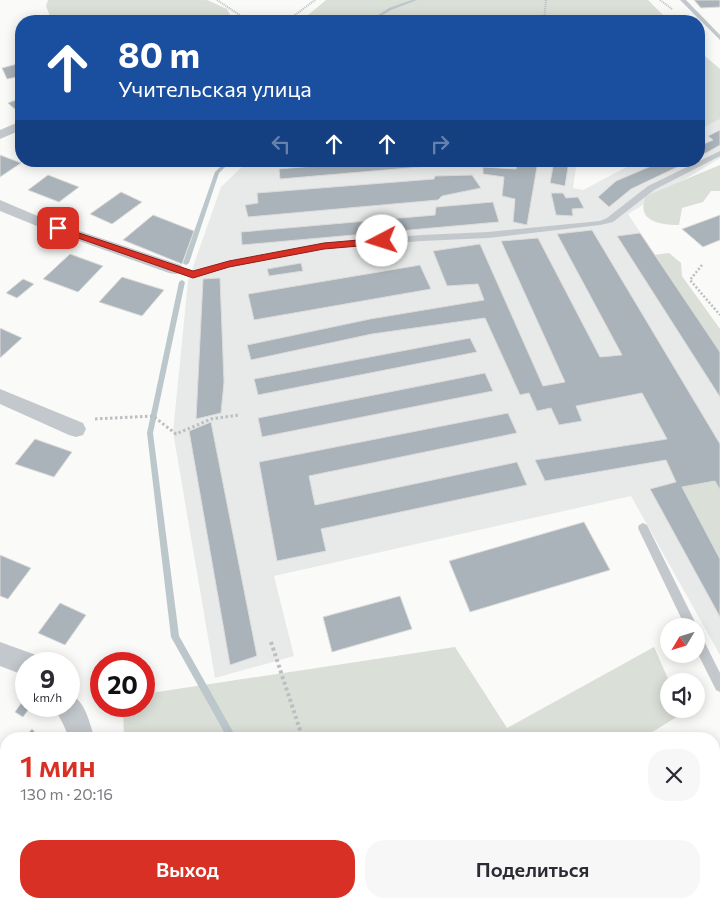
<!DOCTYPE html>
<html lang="ru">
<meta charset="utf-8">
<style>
:root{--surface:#fff;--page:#f7f7f7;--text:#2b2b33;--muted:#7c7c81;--accent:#d93025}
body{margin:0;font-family:Commissioner,sans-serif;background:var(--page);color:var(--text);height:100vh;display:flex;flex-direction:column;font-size:19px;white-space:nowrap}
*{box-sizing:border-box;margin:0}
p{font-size:16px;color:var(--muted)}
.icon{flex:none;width:28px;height:28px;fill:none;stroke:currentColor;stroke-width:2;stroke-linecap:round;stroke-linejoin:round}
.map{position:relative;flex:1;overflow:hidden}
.panel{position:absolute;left:0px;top:732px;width:720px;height:176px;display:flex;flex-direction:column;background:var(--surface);border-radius:20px 20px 0 0;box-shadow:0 2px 12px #0003}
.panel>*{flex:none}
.guide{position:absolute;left:15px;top:15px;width:690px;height:152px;border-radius:20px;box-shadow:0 2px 12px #0003;background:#1a4fa0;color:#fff;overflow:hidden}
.needle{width:32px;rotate:232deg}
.buttons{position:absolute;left:660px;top:618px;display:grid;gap:10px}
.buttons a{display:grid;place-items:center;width:45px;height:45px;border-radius:50%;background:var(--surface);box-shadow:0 2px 12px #0003;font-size:25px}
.speed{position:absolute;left:15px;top:652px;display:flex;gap:10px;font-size:25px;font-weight:700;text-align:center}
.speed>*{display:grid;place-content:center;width:65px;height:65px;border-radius:50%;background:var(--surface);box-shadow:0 2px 12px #0003;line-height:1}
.speed small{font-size:12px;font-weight:400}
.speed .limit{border:8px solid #d22;background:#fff;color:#111}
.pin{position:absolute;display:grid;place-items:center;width:42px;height:42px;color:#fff;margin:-21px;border-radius:10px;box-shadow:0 2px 8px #0006}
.me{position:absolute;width:55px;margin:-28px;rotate:265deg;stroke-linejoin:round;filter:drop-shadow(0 0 4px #0008)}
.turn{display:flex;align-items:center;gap:18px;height:105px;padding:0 20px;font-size:22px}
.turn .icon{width:65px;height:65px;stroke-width:2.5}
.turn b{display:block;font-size:35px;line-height:42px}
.lanes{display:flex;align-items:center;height:48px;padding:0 20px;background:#0003;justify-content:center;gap:25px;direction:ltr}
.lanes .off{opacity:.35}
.round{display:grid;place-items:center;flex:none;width:52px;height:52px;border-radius:20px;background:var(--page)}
.headline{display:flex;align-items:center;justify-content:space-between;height:85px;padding:0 20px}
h1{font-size:30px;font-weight:600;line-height:38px;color:var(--accent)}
.button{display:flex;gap:10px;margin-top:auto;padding:10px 20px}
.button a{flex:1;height:58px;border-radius:20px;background:var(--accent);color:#fff;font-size:20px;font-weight:600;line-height:58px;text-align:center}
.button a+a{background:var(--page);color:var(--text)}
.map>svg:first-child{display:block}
</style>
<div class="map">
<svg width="720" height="908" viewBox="0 0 720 908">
<rect width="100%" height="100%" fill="#fafaf8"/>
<g fill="#e8e9e9">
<path d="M720,119V158L628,214L720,352V655L631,496L274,576L294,656L215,678L173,432L188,281L221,187L248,161H577L573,188L583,190L638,161H699V130Z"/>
<path d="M720,783V908H470L468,903L714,902V786Z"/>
</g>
<g fill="#dadfd7">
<path d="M48,0H207L227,9L233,21H52L46,6Z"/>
<path d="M326,0H648L669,21H301Z"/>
<path d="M699,51L720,69V119L699,130Z"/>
<path d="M720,165V191H711L703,202L682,208L679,225C660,225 635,221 646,196Z"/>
<path d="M669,253L681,263L682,276L720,329V352L654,255Z"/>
<path d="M715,481L720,490V559L682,487Z"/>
<path d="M455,647L507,728L654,647L669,681V709H681L683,713L641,739H124L123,706H144V694Z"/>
<path d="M421,902L423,908H130V903Z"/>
</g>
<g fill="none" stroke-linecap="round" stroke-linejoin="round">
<g fill="#bbc7cb" fill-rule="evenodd">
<path d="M412,0H417L391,10L373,21H369L389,8Z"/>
<path d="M226,161H231L219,173L189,263L186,265L184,264L183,263L215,172Z"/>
<path d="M182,280L185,282L153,433L179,636L237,739H228L171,637L147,433L179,282Z"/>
<rect x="280" y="902" width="10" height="6"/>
</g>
</g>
<g fill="#aab3b9" stroke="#dcdcda">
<path d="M694,0H720V7L701,8Z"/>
<path d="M21,63V76L7,79L2,68Z"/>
<path d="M21,98V110L17,111L8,103Z"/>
<path d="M720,130V145L699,157V146L713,140L708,136Z"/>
<path d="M0,155L21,163L0,177Z"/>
<path d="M369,161H454L455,164L280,179L279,169Z"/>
<path d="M518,161H538L527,225L513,222L515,199L502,196L504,177L483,174V167L516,169Z"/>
<path d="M554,161H569L565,186L550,183Z"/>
<path d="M663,161H690L631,189L609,207L598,197L616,181Z"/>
<path d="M48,175L79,187L59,202L28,190Z"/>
<path d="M472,175L481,188L442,196L438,200L248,217L245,205L258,203L257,193L434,179L435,176Z"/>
<path d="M121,192L142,202L112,224L90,214Z"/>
<path d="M551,193H563L566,198L578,197L584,208L572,209L573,216L556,215Z"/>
<path d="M493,202L499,222L242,245L241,232L435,215L436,207Z"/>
<path d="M153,215L194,231L182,264L123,240Z"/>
<path d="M720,215V240L703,247L682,229Z"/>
<path d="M592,230L720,444V490L715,481L682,487L720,559V617L650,489L676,482L666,460L545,481L535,460L667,439L642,393L576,406L582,421L559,425L551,408L537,411L529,393L520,395L485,318L372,334L251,360L247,345L370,319L484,300L478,284L447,286L433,251L480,244L543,386L565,382L501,241L538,238L600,357L622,355L557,234Z"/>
<path d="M640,233L720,352V397L617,236Z"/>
<path d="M70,254L103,266L78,292L43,279Z"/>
<path d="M301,263L303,271L269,276L267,269Z"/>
<path d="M420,265L431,289L254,320L248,294Z"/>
<path d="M122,277L164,290L142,316L99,302Z"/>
<path d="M220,278L224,382L221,413L196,419L203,279Z"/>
<path d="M23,279L34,284L17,298L6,293Z"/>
<path d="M0,328L22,338L0,358Z"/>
<path d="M470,338L477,352L258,395L254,379Z"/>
<path d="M485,373L493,391L262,437L258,418Z"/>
<path d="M508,413L517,433L309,476L315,505L517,462L527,485L321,529L326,551L277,561L259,462Z"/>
<path d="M211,422L257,656L230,665L189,431Z"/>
<path d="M35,439L72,452L54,477L15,464Z"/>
<path d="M584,522L610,570L470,612L449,561Z"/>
<path d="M0,555L31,568L8,599L0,596Z"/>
<path d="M400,596L412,629L332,652L323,617Z"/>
<path d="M60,603L86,615L65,645L38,633Z"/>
<path d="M26,696V706H31L23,717L15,712Z"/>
<path d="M32,729L41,739H23Z"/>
<path d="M6,756V792L0,785V763Z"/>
<path d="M720,839V908H560L573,902H714V842Z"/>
<rect x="13" y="902" width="59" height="6"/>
</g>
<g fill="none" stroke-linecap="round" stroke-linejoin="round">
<g stroke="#bbbfc2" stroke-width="2" stroke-dasharray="1 1" stroke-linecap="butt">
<path d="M217,0L247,20L280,21"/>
<path d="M660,0L672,9"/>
<path d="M287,21L315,0"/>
<path d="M544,21L546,0"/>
</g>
<path stroke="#bbbfc2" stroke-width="2.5" stroke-dasharray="2 2" stroke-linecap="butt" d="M702,265L690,280L720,315"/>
<path stroke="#bbbfc2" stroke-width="3" stroke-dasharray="2.5 2.5" stroke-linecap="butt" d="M95,419L153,416L176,434L211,419L239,415"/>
<g stroke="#bbbfc2" stroke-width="4" stroke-dasharray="3 3" stroke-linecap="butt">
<path d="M271,642L303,739"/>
<path d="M251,902L254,908"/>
<path d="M399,908L400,906L426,908"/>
</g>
<g fill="#c3c8cc" fill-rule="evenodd">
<path d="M680,0H686L720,35V40Z"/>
<path d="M720,151V156L654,190L613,222L600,225L488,238L422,241L324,249L230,267L193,278L172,271L171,269L175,266L193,272L229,261L324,243L422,235L488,232L600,221L607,218L648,186Z"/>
<path d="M643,523L647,525L695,622L697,626L696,628V626H685L638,528L639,525Z"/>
<path d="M696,631L700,633L720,673V692L716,690L696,650Z"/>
</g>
<g fill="#c3c8cc" fill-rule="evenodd">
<path d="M21,121V130L0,139V130Z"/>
<path d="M0,200L47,220L181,265L183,269L181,273L175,274L169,273L37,226L0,211Z"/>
<path d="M0,389L83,423L86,429L83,435L76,437L69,435L0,404Z"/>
<path d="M0,642L36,655L39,664H26V676L0,666Z"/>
<path d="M69,694C86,701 89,722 95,739H69C65,725 59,718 54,706H69Z"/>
<rect x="74" y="902" width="30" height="6"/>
</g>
</g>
<path fill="#d93025" stroke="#8d1f18" d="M58,226L193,271L229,261L324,243L382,238L387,241L382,244L324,249L229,267L193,278L55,230V227Z"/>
</svg>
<div class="buttons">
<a><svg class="needle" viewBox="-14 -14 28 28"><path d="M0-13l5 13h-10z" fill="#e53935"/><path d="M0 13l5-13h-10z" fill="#7c7c81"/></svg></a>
<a><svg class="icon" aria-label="sound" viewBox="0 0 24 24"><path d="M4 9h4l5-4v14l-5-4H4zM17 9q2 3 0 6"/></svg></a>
</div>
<div class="speed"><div>9<small>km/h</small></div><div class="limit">20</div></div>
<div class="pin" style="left:58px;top:228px;background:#d93025"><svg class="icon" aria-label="arrive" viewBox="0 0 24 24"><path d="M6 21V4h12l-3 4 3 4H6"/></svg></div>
<svg class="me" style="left:382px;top:241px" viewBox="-20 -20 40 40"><circle r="19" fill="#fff"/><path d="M0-13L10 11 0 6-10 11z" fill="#d93025"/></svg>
<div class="guide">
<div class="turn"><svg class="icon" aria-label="ahead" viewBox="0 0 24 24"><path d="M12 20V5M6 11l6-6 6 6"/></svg><div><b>80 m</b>Учительская улица</div></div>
<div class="lanes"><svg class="icon off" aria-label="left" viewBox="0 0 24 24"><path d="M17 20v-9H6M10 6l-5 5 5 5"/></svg><svg class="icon" aria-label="ahead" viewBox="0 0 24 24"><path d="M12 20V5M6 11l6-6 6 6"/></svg><svg class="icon" aria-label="ahead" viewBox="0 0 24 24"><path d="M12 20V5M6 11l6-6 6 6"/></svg><svg class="icon off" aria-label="right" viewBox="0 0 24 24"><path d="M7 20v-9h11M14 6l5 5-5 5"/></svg></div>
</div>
<section class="panel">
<div class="headline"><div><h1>1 мин</h1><p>130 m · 20:16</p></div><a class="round"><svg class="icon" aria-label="close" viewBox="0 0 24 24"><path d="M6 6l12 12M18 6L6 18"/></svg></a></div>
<div class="button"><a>Выход</a><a>Поделиться</a></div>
</section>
</div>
